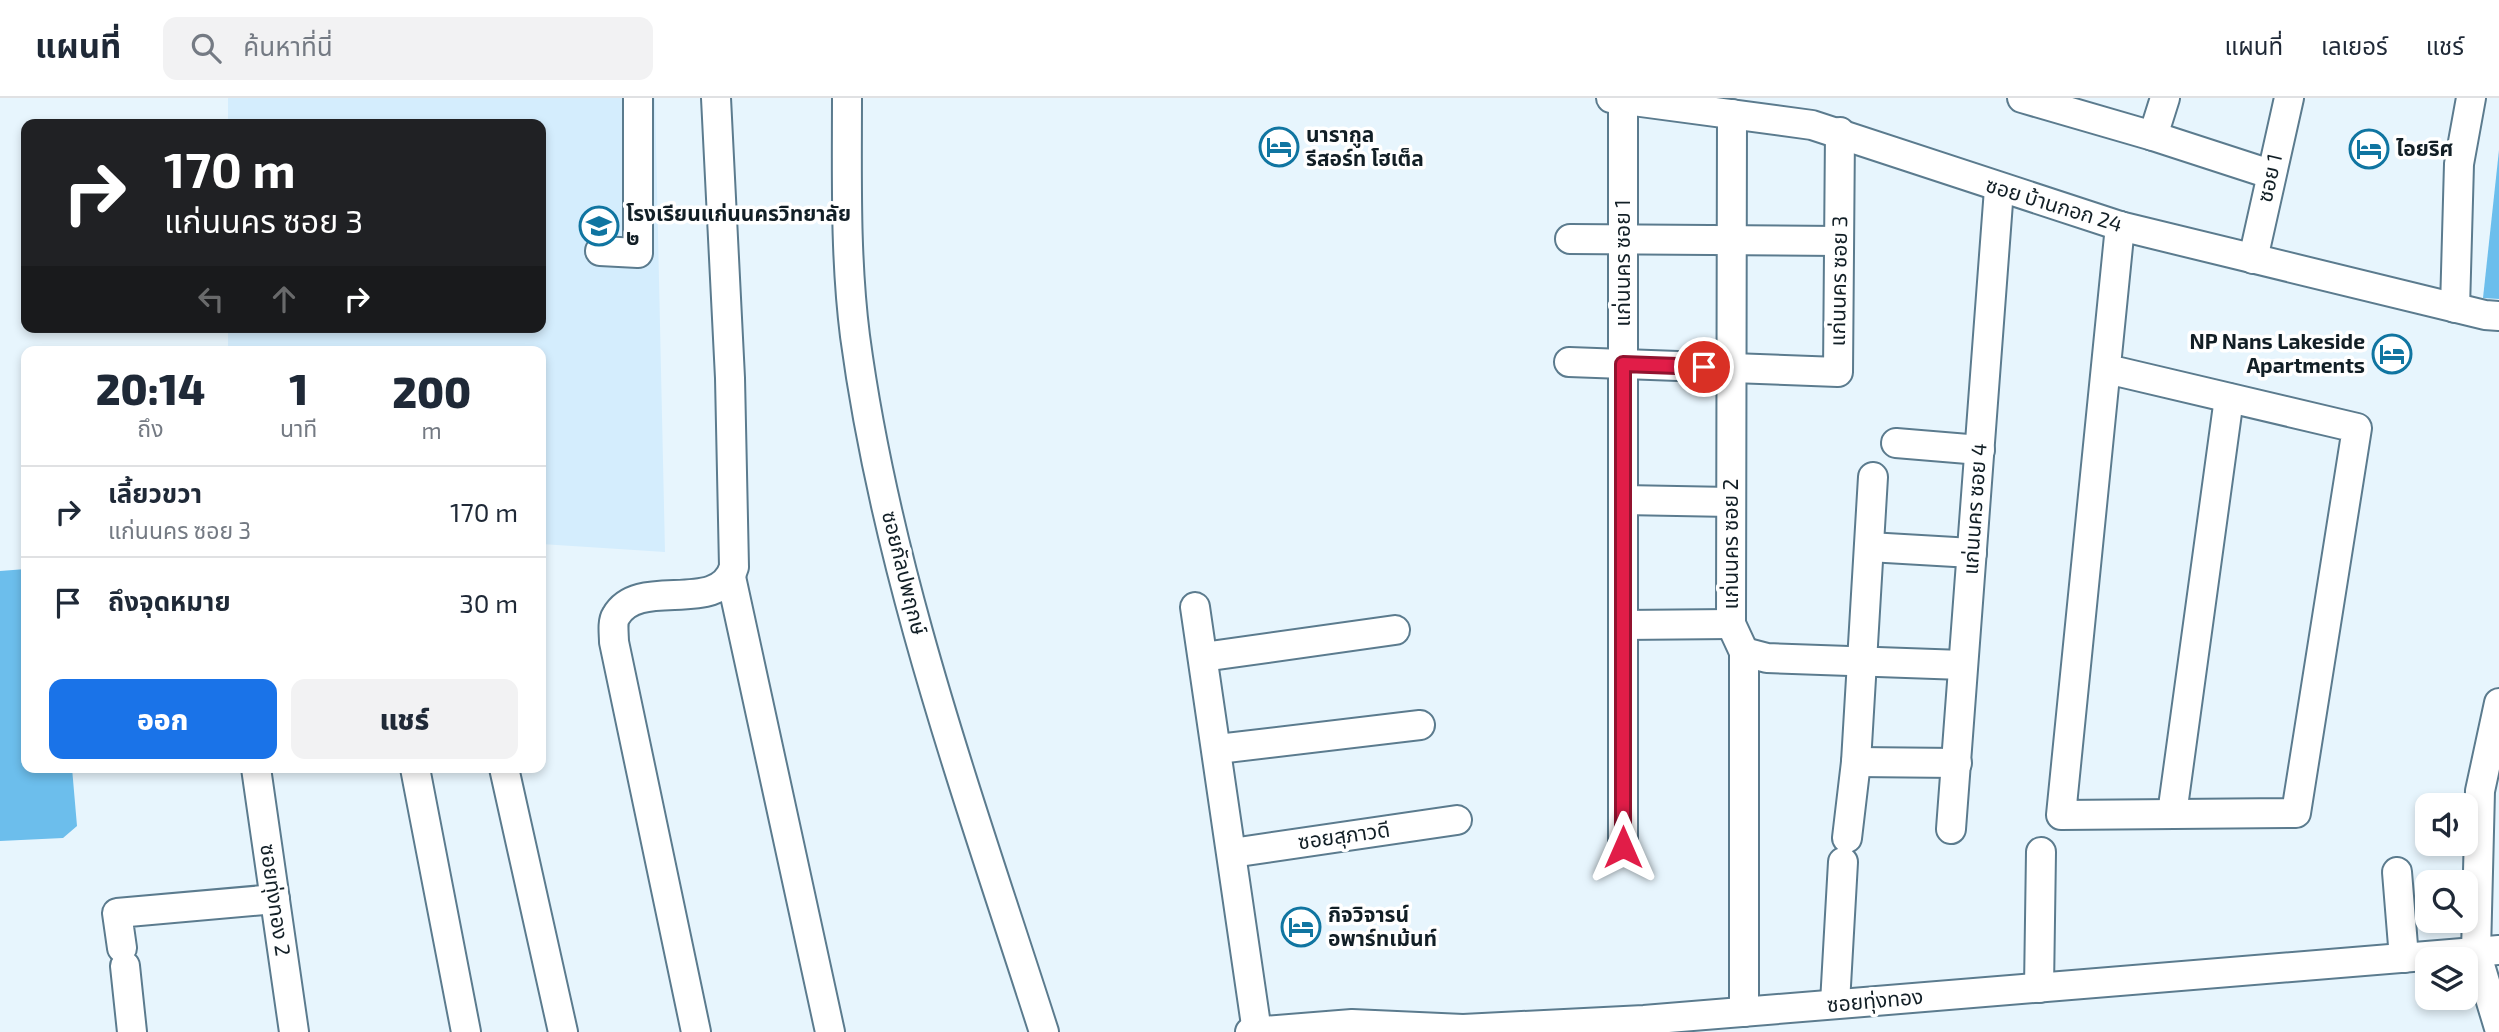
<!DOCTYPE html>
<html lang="th">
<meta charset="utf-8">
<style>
:root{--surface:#fff;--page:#f2f2f3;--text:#1f2937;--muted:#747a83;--line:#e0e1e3;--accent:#1a73e8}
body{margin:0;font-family:"Exo 2","Noto Sans Thai",sans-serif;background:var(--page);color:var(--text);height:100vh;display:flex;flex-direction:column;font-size:26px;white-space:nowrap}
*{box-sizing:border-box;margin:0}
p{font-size:23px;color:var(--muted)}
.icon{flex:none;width:38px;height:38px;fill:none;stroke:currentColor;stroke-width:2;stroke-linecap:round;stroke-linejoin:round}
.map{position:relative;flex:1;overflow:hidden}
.sheet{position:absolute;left:21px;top:248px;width:525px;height:427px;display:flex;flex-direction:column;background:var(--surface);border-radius:14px;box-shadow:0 4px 10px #0003}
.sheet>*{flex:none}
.guide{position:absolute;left:21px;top:21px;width:525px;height:214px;border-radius:14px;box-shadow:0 4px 10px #0003;background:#202124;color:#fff;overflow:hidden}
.controls{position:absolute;left:2415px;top:695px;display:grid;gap:14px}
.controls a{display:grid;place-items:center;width:63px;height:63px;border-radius:14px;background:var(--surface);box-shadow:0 4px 10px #0003;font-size:35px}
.pin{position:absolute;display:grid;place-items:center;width:60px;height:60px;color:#fff;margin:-30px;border:4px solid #fff;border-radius:50%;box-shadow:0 2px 7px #0007}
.me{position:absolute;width:77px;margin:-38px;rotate:0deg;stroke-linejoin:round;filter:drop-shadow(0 0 5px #0008)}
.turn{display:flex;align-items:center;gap:24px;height:147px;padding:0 28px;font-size:32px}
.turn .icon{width:91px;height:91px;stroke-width:2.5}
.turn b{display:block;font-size:49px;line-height:60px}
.lanes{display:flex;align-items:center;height:66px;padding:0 28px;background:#0003;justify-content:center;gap:35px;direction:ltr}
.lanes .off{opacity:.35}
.eta{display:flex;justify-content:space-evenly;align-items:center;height:119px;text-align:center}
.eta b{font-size:42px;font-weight:800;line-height:49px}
.action{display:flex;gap:14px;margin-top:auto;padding:14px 28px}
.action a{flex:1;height:80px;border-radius:14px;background:var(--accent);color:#fff;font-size:28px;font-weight:800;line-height:80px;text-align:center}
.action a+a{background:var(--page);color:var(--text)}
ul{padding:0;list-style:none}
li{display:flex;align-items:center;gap:21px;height:91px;padding:0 28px;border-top:2px solid var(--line)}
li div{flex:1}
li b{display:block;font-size:26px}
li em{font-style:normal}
header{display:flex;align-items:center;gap:42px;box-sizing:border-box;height:98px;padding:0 35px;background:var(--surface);border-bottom:2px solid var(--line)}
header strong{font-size:33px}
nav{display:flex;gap:38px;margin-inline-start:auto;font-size:24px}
.search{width:490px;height:63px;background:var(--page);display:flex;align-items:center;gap:18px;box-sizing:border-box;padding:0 24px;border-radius:14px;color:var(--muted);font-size:26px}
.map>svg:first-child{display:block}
</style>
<header>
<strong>แผนที่</strong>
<div class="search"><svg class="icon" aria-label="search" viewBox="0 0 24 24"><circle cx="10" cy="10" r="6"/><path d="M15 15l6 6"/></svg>ค้นหาที่นี่</div>
<nav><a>แผนที่</a><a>เลเยอร์</a><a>แชร์</a></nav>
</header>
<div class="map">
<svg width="2499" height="934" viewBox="0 0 2499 934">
<rect width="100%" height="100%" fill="#e7f5fd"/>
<path fill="#d4edfd" d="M228,0H655L665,454L541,446V254H228V229H541V26H228Z"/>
<g fill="#6cbeec">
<path d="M2499,52V201L2483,200Z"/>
<path d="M26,471V670H72L77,728L63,740L0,743V473Z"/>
</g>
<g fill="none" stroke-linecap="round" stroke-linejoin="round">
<defs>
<g id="minor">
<path d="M847,0C847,80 845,159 855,238C887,477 971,706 1044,934"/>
<path d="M1611,0L1812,27L2120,128L2485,217L2499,218"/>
<path d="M2022,0L2153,38L2270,76"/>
<path d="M1623,1V749"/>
<path d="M1732,16L1731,526L1744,554V914"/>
<path d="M2153,38L2165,0"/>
<path d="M1570,141L1839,143"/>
<path d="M600,153L638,155V0"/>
<path d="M2253,161L2289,0"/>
<path d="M2455,210L2459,66L2471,0"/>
<path d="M1569,264L1838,274L1840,34"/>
<path d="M2107,271L2357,330L2296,715L2061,717L2120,128"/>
<path d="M1896,345L1980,352"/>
<path d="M1623,402L1731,404"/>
<path d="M1869,449L1972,455"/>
<path d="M731,479L830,934"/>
<path d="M1195,509L1257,934"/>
<path d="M1623,527L1731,526"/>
<path d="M1744,554L1767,560L1963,567"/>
<path d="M1203,559L1395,532"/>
<path d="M2499,605L2480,693L2476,854L2499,930"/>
<path d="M1218,651L1420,627"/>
<path d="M1856,664L1957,665"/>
<path d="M256,670L294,934"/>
<path d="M415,670L466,934"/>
<path d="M504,670L563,934"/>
<path d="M2172,716L2229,300"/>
<path d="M1951,731L1999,91"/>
<path d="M1847,740L1856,664L1873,379"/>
<path d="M1232,755L1457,722"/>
<path d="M2397,774L2404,860"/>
<path d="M122,850L117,815L275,801"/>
<path d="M125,868L132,934"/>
<path d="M2039,890L2041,754"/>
<path d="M1835,905L1843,764"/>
<path d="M696,934L614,544C614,537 612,524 616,518C639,477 719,519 734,469L730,280L716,0"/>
<path d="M1250,934L1352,926L1463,931L1644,922L2499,852"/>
</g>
</defs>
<use href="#minor" stroke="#5b7b8e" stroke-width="32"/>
<use href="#minor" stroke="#fff" stroke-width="28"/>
</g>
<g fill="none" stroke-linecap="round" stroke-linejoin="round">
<defs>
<path id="route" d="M1623,749V266L1704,269"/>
</defs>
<use href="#route" stroke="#92132f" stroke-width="18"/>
<use href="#route" stroke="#e11d48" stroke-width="12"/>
</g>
<defs>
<symbol id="hotel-ring" viewBox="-11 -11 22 22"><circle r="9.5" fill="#fff" stroke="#1075a1" stroke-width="1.5"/><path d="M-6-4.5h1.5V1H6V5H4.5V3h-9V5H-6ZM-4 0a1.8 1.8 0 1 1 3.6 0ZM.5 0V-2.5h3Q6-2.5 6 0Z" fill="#1075a1"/></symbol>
<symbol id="school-ring" viewBox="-11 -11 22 22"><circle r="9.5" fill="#fff" stroke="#1075a1" stroke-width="1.5"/><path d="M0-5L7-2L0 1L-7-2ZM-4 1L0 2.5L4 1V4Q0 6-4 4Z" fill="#1075a1"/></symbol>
</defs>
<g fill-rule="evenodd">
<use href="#hotel-ring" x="1257" y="27" width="44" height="44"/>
<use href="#hotel-ring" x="2347" y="29" width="44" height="44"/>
<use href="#school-ring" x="577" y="106" width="44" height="44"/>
<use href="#hotel-ring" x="2370" y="234" width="44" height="44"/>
<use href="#hotel-ring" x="1279" y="807" width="44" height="44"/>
</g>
<g text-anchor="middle" stroke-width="7" stroke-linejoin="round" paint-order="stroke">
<g font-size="21" font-weight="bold" fill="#121f26" stroke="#fff" text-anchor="start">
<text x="1306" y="44">นารากูล<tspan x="1306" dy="24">รีสอร์ท โฮเต็ล</tspan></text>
<text x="2396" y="58">ไอยริศ</text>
<text x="626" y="123">โรงเรียนแก่นนครวิทยาลัย<tspan x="626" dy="24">๒</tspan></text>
<text x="2365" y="251" text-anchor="end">NP Nans Lakeside<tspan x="2365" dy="24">Apartments</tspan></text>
<text x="1328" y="824">กิจวิจารน์<tspan x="1328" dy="24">อพาร์ทเม้นท์</tspan></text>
</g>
<g font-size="21" fill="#121f26" stroke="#fff">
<text transform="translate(2270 80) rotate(-77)" y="7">ซอย 1</text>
<text transform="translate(2054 107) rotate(17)" y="7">ซอย บ้านกอก 24</text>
<text transform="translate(1623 165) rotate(-90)" y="7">แก่นนคร ซอย 1</text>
<text transform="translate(1839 183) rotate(-89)" y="7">แก่นนคร ซอย 3</text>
<text transform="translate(1975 411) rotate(-86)" y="7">แก่นนคร ซอย 4</text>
<text transform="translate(1731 446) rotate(-90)" y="7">แก่นนคร ซอย 2</text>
<text transform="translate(904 475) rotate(76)" y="7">ซอยกัลปพฤกษ์</text>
<text transform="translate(1344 738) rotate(-8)" y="7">ซอยสุภาวดี</text>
<text transform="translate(275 802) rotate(82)" y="7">ซอยทุ่งทอง 2</text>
<text transform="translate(1875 903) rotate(-5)" y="7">ซอยทุ่งทอง</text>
</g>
</g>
</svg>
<div class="controls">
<a><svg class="icon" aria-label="sound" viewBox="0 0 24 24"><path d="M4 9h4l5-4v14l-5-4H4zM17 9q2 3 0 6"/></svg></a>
<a><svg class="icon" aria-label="search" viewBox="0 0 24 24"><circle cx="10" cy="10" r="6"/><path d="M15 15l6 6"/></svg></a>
<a><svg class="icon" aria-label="layers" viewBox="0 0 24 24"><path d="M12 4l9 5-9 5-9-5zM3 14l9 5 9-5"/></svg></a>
</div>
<div class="pin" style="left:1704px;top:269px;background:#d93025"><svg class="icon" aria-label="arrive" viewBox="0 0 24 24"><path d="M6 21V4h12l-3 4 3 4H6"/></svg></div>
<svg class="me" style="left:1623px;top:749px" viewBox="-20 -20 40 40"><path d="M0-17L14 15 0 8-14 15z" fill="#e11d48" stroke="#fff" stroke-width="4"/></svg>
<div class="guide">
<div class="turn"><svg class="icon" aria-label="right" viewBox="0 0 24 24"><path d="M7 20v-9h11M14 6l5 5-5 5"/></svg><div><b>170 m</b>แก่นนคร ซอย 3</div></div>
<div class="lanes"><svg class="icon off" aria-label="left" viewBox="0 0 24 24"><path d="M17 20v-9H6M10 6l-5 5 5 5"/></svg><svg class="icon off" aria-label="ahead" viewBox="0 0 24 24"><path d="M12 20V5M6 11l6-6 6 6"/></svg><svg class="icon" aria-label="right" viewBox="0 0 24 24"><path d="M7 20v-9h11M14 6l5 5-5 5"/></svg></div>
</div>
<section class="sheet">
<div class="eta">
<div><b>20:14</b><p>ถึง</p></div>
<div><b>1</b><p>นาที</p></div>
<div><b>200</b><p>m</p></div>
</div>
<ul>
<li><svg class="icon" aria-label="right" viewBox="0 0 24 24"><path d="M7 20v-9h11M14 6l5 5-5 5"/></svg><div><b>เลี้ยวขวา</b><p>แก่นนคร ซอย 3</p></div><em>170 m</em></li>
<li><svg class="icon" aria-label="arrive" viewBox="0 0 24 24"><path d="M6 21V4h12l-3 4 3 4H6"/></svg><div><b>ถึงจุดหมาย</b></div><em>30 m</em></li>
</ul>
<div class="action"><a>ออก</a><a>แชร์</a></div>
</section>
</div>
